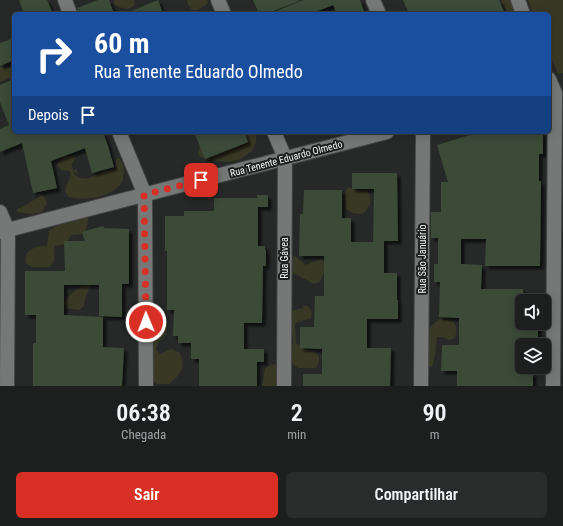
<!DOCTYPE html>
<html lang="pt">
<meta charset="utf-8">
<style>
:root{--surface:#1c1f1e;--page:#292c2b;--text:#f1f3f6;--muted:#a0a2a4;--line:#3a3d3c;--accent:#d93025}
body{margin:0;font-family:"Roboto Condensed",sans-serif;background:var(--page);color:var(--text);height:100vh;display:flex;flex-direction:column;font-size:15px;white-space:nowrap}
*{box-sizing:border-box;margin:0}
p{font-size:13px;color:var(--muted)}
.icon{flex:none;width:22px;height:22px;fill:none;stroke:currentColor;stroke-width:2;stroke-linecap:round;stroke-linejoin:round}
.map{position:relative;height:386px;overflow:hidden}
.details{display:flex;flex-direction:column;background:var(--surface);flex:1}
.details>*{flex:none}
.hud{position:absolute;left:12px;top:12px;width:539px;height:122px;border-radius:6px;box-shadow:0 2px 10px #0003,0 0 0 1px var(--line);background:#1a4fa0;color:#fff;overflow:hidden}
.tools{position:absolute;left:515px;top:294px;display:grid;gap:8px}
.tools a{display:grid;place-items:center;width:36px;height:36px;border-radius:6px;background:var(--surface);box-shadow:0 2px 10px #0003,0 0 0 1px var(--line);font-size:20px}
.pin{position:absolute;display:grid;place-items:center;width:34px;height:34px;color:#fff;margin:-17px;border-radius:8px;box-shadow:0 2px 6px #0006}
.me{position:absolute;width:44px;margin:-22px;rotate:359deg;stroke-linejoin:round;filter:drop-shadow(0 0 3px #0008)}
.turn{display:flex;align-items:center;gap:14px;height:84px;padding:0 16px;font-size:18px}
.turn .icon{width:52px;height:52px;stroke-width:2.5}
.turn b{display:block;font-size:28px;line-height:34px}
.then{display:flex;align-items:center;height:38px;padding:0 16px;background:#0003;gap:8px;font-size:15px}
.eta{display:flex;justify-content:space-evenly;align-items:center;height:68px;text-align:center}
.eta b{font-size:24px;font-weight:600;line-height:28px}
.action{display:flex;gap:8px;margin-top:auto;padding:8px 16px}
.action a{flex:1;height:46px;border-radius:6px;background:var(--accent);color:#fff;font-size:16px;font-weight:600;line-height:46px;text-align:center}
.action a+a{background:var(--page);color:var(--text)}
.map>svg:first-child{display:block}
</style>
<div class="map">
<svg width="563" height="386" viewBox="0 0 563 386">
<defs>
<filter id="shadow"><feDropShadow dx="3.5" dy="3.5" stdDeviation="1" flood-color="#0009"/></filter>
</defs>
<rect width="100%" height="100%" fill="#262928"/>
<g fill="#383824">
<path d="M114,0H134L135,5C128,11 122,9 114,4Z"/>
<path d="M187,0H207L208,3L198,10H192L188,5Z"/>
<path d="M502,0H517V14H508L501,2Z"/>
<path d="M528,0H563V73L558,74L549,52V14H533Z"/>
<path d="M0,67L14,69V76L0,82Z"/>
<path d="M238,132H256V142L252,151L239,160L228,162L208,160L201,157L198,154L200,145Z"/>
<path d="M64,156H74L76,157L71,165L74,171L75,168L79,175L74,172V174C85,183 92,177 103,171C107,169 111,171 115,169L116,160L119,158L124,166L123,181C112,198 87,201 69,197C61,190 69,182 71,174L69,171L61,170L57,165L58,162Z"/>
<path d="M348,187L355,190L367,191C374,199 370,209 362,214L352,213L346,209L345,194Z"/>
<path d="M39,194C44,195 45,198 47,203L42,212L32,214L17,212V209C25,207 30,201 38,198Z"/>
<path d="M89,215L86,231L84,234L71,235L66,244L55,246C52,254 58,259 50,267H32L26,263C23,249 36,246 47,246L49,231L60,224Z"/>
<path d="M290,255L296,257L306,265L322,258C327,267 324,273 320,282L314,284L290,271Z"/>
<path d="M92,281L85,299L84,306L79,310L66,308L64,303C69,293 82,285 92,281Z"/>
<path d="M302,306H308L312,312L311,318C305,321 300,320 295,324L296,343C304,349 313,349 319,356V362L316,368H298L293,364L291,358L293,340L287,322L291,311L298,309L304,308Z"/>
<path d="M161,319L167,322L166,334L158,343L156,349L160,354L171,349L179,352C187,367 181,374 169,384H157L153,381L150,369L154,357L150,340L155,329L156,322Z"/>
<path d="M440,319L453,321C457,327 457,330 455,338L449,340L443,337H437L435,355L432,367L426,366C426,348 422,329 440,319Z"/>
<path d="M273,364L279,366L281,386H262L265,368Z"/>
</g>
<g fill="#3a4c37" filter="url(#shadow)">
<path d="M19,0H47L53,14H24Z"/>
<path d="M98,0H109L114,14H78L77,8Z"/>
<path d="M158,0L163,14H124Z"/>
<path d="M253,0H299V1L266,14H259Z"/>
<path d="M303,0H360L365,14H337L333,5L310,14H269Z"/>
<path d="M403,0H499L505,14H409Z"/>
<path d="M14,38V60L0,66V43Z"/>
<path d="M14,79V132H103L108,146L114,167L92,173L85,148L51,161L57,188L33,193L22,143L0,152V129L9,125L0,102V85Z"/>
<path d="M194,132H244L248,142L205,159Z"/>
<path d="M480,132H543V154H539V181H541L540,266H485L486,239H461V264L482,265L481,289H523L522,323H538V345H522V373H533V386H457V371H441L442,345H459V318L439,317L440,282H434V264H438V238H431V212H441V182H448L437,145Z"/>
<path d="M352,173H397L398,241H384V273H397V300H398V319H367V348H391L390,386H303V374H322V349L300,348V327H314L315,296H324V256H299L300,214H303L304,190H342V218H351V242H373L374,189H352Z"/>
<path d="M257,195H268V207H258V246H265V250H266V266H263L262,323H244V349H264V362H257V386H199V359H191V343H178V336H173L174,310H167V251H165V216H184V211H214V198H257Z"/>
<path d="M103,226L104,228L129,229V284H122V317L99,316V285H64V315L103,317V347L124,348L122,386H33V343H36V315H25V271H65L64,241H85L82,232Z"/>
</g>
<g fill="none" stroke-linecap="round" stroke-linejoin="round">
<defs>
<g id="minor">
<path d="M65,0L70,14"/>
<path d="M218,0L224,14"/>
<path d="M373,0L379,14"/>
<path d="M518,0L523,14"/>
<path d="M549,79L555,93L553,386"/>
<path d="M119,132L145,195L146,386"/>
<path d="M274,132L285,158L284,386"/>
<path d="M0,212L8,231L7,386"/>
<path d="M0,232L387,132"/>
<path d="M421,386L423,132"/>
</g>
</defs>
<use href="#minor" stroke="#414443" stroke-width="16"/>
<use href="#minor" stroke="#757877" stroke-width="14"/>
</g>
<g fill="none" stroke-linecap="round" stroke-linejoin="round">
<path stroke="#d93025" stroke-width="7" stroke-dasharray="0 12.6" d="M146,322L144,195L201,180"/>
</g>
<g text-anchor="middle" stroke-width="4" stroke-linejoin="round" paint-order="stroke">
<g font-size="10" fill="#f2f4f4" stroke="#1d201f">
<text transform="translate(286 158) rotate(-15)" y="4">Rua Tenente Eduardo Olmedo</text>
<text transform="translate(284 258) rotate(-90)" y="4">Rua Gávea</text>
<text transform="translate(422 259) rotate(-90)" y="4">Rua São Januário</text>
</g>
</g>
</svg>
<div class="tools">
<a><svg class="icon" aria-label="sound" viewBox="0 0 24 24"><path d="M4 9h4l5-4v14l-5-4H4zM17 9q2 3 0 6"/></svg></a>
<a><svg class="icon" aria-label="layers" viewBox="0 0 24 24"><path d="M12 4l9 5-9 5-9-5zM3 14l9 5 9-5"/></svg></a>
</div>
<div class="pin" style="left:201px;top:180px;background:#d93025"><svg class="icon" aria-label="arrive" viewBox="0 0 24 24"><path d="M6 21V4h12l-3 4 3 4H6"/></svg></div>
<svg class="me" style="left:146px;top:322px" viewBox="-20 -20 40 40"><circle r="17" fill="#d93025" stroke="#fff" stroke-width="3"/><path d="M0-11L8 9 0 5-8 9z" fill="#fff"/></svg>
<div class="hud">
<div class="turn"><svg class="icon" aria-label="right" viewBox="0 0 24 24"><path d="M7 20v-9h11M14 6l5 5-5 5"/></svg><div><b>60 m</b>Rua Tenente Eduardo Olmedo</div></div>
<div class="then">Depois<svg class="icon" aria-label="arrive" viewBox="0 0 24 24"><path d="M6 21V4h12l-3 4 3 4H6"/></svg></div>
</div>
</div>
<section class="details">
<div class="eta">
<div><b>06:38</b><p>Chegada</p></div>
<div><b>2</b><p>min</p></div>
<div><b>90</b><p>m</p></div>
</div>
<div class="action"><a>Sair</a><a>Compartilhar</a></div>
</section>
